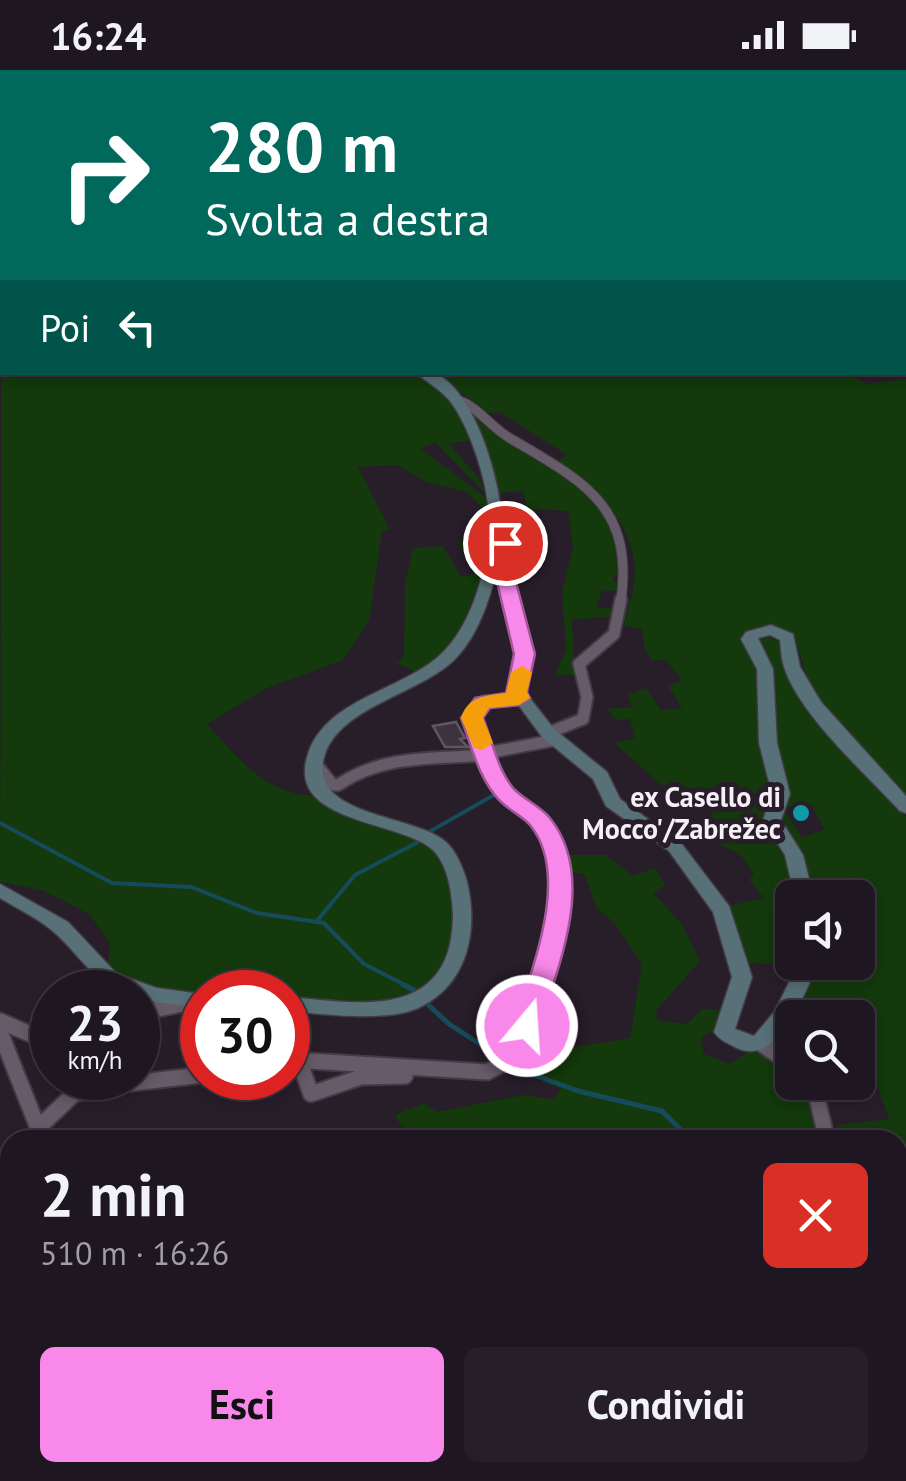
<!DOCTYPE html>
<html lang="it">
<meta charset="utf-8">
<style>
:root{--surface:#1e1620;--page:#261f29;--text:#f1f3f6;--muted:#a19fa5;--line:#3c353e;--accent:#f888ea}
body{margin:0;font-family:"PT Sans",sans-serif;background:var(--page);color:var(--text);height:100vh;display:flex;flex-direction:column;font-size:38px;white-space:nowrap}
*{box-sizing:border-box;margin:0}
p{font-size:32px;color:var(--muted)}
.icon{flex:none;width:55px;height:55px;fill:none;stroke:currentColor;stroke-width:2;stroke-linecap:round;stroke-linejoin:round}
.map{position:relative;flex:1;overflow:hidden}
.panel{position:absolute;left:0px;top:1060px;width:908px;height:352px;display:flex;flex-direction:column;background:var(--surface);border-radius:30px 30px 0 0;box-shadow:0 5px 15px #0003,0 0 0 2px var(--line)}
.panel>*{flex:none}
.hud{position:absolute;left:0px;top:0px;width:908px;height:305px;box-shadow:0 5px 15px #0003,0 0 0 2px var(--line);background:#00695c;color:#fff;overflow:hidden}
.buttons{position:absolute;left:775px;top:810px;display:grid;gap:20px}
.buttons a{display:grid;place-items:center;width:100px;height:100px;border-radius:15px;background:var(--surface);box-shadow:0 5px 15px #0003,0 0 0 2px var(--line);font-size:50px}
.speed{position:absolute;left:30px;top:900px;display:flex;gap:20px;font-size:50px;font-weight:700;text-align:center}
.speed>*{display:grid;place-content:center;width:130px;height:130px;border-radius:50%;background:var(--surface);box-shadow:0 5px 15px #0003,0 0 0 2px var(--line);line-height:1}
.speed small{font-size:25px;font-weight:400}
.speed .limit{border:15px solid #d22;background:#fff;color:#111}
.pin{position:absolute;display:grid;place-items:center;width:85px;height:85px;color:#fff;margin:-42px;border:5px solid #fff;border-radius:50%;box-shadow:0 2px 10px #0007}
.me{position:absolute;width:110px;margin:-55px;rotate:18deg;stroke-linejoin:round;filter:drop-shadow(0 0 8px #0008)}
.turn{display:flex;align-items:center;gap:35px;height:210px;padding:0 40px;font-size:45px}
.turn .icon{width:130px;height:130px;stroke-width:2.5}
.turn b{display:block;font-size:70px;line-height:85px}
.then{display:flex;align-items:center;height:95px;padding:0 40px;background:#0003;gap:20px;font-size:38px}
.round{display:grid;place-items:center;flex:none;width:105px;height:105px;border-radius:15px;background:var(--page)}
.summary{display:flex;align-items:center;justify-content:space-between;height:170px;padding:0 40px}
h1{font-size:60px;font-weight:700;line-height:75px}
.cta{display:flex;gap:20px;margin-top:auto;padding:20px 40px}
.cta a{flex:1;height:115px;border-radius:15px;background:var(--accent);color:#111;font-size:40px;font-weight:700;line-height:115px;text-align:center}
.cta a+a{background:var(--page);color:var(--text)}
.status{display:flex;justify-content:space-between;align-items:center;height:70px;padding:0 50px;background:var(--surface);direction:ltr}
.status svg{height:28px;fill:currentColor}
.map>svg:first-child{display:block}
</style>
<div class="status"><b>16:24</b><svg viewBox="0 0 49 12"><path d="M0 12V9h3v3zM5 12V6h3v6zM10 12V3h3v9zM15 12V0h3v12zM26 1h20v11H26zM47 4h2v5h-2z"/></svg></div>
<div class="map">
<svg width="906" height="1411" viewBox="0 0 906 1411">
<rect width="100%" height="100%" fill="#281e2a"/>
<g fill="#13390c">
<path d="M2,61V302L416,303L451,324L470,370L449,374L479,408L486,424L436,373L420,378L484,426L490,433V446L467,422L426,412L398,395L358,397L390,460L382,461L369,551L343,590L267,618L207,654C238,688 270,729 320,725C355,759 395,752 431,776C447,786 454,821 455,839C463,952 366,932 288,928V922H202V926L142,916L108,897L110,873L90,845L78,838L42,820L0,812Z"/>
<path d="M846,302L866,314L906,309V730C873,693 836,658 811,615C801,598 801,570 784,559C772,552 759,556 747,562L743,570L756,587L776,732L765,756L783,780L797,827L792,828V892L797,893L791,913L787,895L747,893L727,836L764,828L749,810L754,804L740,784L714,772L696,750L714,742L695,719L673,725L614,673L635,668L630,649L617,650L607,639L632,637L628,625L646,618L661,640L682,638L668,616L682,610L666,590L652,591L645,580L642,559L624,556C627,539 635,519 635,502C634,452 594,416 557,391L567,385L500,342L485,343C473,329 446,312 429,303Z"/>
<path d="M466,336L492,361L584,418L617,464L621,505H615L613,511L620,513L617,521L602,520L597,537L616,539L615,546L572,550L575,605H555L566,580L562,522L573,478L568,441L533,439V464L514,465L512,450L529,448L523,421L500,423Z"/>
<path d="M481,469L488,484L485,497L457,569L450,580L419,603L390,590L399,592L404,584L405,514L413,478L443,476L461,507L477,503L457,472Z"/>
<path d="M766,565L780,573L839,670L906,747V1411H645L643,1403L898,1402V1070H838L837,1055L889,1049L867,985L858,986V948L795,947L818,893L858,892V828L814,827L798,779L781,753L785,742L802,767L824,760L812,735L787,737C789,716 778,704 775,684C770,648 782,607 759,576L760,567Z"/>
<path d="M564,785H606L633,806L655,798L666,815L653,823L682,854L700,891L656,941L657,950L687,954L702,939L719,940L715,960L701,967L704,984L730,994L751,980L782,993L792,1005V1012L799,1013L805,1019L817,1070H387L406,1065L395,1045L424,1033L436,1042L525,1025L554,1030L561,1019L521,1002L531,984L630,968L642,894L614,853L596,837L584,803H567Z"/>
<path d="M0,1167L10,1181V1402H490V1411H0Z"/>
</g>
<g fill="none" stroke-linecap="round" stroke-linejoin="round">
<path stroke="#164b5b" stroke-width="2.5" d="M20,0L28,2"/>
<g stroke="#164b5b" stroke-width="4">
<path d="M0,753L112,813L191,817L257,843L324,853L364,894L407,916"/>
<path d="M427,763L494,725"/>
<path d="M316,852L355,805L420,771"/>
</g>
<g stroke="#164b5b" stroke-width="5">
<path d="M402,914L414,920"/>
<path d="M424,931L449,954L500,987"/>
<path d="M513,997L578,1021L662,1041L691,1070"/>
<path d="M898,1134L906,1132"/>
</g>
</g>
<path fill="#3d333f" stroke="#605562" stroke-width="2.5" d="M456,652L465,668L460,669L468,677H445L433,656Z"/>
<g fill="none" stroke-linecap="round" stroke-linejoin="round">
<defs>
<path id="street-far3" d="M186,2L190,0"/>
<path id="street-far2" d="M458,330C478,337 490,356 508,367C582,411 634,434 621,531"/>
<g id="street-far1">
<path d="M519,629L483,632L472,648L502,717L543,754L556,782L559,841L542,916"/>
<path d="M548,663L583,649L587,627L579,594L614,564L621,529"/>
<path d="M487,683L555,670"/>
<path d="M315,693L333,715H338C384,684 434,689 488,685"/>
</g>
<g id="street">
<path d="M138,943L192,932"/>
<path d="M0,951L44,970L52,968"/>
<path d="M0,962L38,1058L74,1024L100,1019L106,1013"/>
<path d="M760,973L792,995"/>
<path d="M300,993L311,1024L361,1007L405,1006"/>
<path d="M288,995L310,991L487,1002L514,988L543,914"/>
<path d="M91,1008L124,1014L202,1005"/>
<path d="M808,1012L817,1028L827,1070"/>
</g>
<g id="secondary">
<path d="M415,302C420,302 426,301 431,302C476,315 505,424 502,464L512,468L515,512L532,583L525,622L554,659L607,702L620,729L681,773L729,836L752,907L735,959L754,966L775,941L799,892H819C804,923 777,1002 733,976C725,972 719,969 714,962L732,907L713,842L669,781L606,736L593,709L542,667L509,622L516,583L499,512V491C491,524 481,561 457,587C424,623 342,635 325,684C304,747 415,744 446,772C456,781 463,798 467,812C479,862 467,917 416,939C382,952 323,944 288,941V927C335,930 407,946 438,902C450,886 453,863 453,844C452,823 448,795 433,780C402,750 284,754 308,684C326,629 400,621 439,586C474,555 490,490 489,446C488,413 470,357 450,331C440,319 427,312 415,302Z"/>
<path d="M771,555L793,564L800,597L821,632L906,726V743L900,741C866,704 795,641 783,593C781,586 781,577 780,570L770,565L758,568L773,599L777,673L790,724L781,750L803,785L814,828H795L785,785L763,750L772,724L759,673L757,599L741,569L746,562Z"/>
<path d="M0,814L68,852L117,904L157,918L202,924V938L155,932L138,926V922C97,922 82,886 55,863C40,849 18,839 0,828Z"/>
</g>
</defs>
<use href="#street-far3" stroke="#433b44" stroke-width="9"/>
<use href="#street-far2" stroke="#433b44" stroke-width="11"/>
<use href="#street-far1" stroke="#433b44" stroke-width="15"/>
<use href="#street" stroke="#433b44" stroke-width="19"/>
<use href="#secondary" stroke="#433b44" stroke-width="3"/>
<use href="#street-far3" stroke="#665b68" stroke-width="6"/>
<use href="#street-far2" stroke="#665b68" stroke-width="9"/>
<use href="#street-far1" stroke="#665b68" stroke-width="11"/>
<use href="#street" stroke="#665b68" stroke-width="15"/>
<use href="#secondary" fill="#587077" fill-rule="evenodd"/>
</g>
<path fill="#f888ea" stroke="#a15898" stroke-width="2.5" d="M505,467L514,473L516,512L535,584L527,622L530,628L519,635L490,638L483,648C492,670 498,701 514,719C525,730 540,736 550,748C597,807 559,893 540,956L536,962H518L514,956C530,902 572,806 530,755C522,746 509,740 500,731C479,710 471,675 461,648L475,628L506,623L514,584L497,512L495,473Z"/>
<path fill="#f59e0b" d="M522,596L532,602L527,622L530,628L519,635L489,638L483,648L493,673L482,680L474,678L461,648C468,626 485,626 506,623L511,602Z"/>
<circle fill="#0f9aa8" stroke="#281e2a" stroke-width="4" cx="801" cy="743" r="10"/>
<g text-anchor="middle" stroke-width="10" stroke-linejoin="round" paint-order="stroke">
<g font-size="28" font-weight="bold" fill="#f6eff7" stroke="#281e2a" text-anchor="end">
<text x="781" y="737">ex Casello di<tspan x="781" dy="32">Mocco'/Zabrežec</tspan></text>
</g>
</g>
</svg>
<div class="buttons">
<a><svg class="icon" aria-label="sound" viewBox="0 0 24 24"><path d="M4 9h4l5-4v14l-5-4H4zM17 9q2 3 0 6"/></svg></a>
<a><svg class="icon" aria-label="search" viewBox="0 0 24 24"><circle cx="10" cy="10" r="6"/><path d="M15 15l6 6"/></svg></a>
</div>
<div class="speed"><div>23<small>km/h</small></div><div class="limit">30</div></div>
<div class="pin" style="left:505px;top:473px;background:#d93025"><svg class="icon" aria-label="arrive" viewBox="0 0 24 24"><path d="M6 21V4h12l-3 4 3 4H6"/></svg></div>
<svg class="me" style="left:527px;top:956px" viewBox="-20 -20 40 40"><circle r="17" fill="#f888ea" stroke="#fff" stroke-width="3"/><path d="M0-11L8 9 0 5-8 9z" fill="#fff"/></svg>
<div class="hud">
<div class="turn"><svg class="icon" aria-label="right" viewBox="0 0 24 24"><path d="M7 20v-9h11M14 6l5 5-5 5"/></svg><div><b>280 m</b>Svolta a destra</div></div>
<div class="then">Poi<svg class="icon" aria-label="left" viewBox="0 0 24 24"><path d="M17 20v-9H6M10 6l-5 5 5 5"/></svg></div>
</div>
<section class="panel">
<div class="summary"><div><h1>2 min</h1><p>510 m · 16:26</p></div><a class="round" style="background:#d93025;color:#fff"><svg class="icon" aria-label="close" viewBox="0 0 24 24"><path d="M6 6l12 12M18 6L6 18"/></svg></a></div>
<div class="cta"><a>Esci</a><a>Condividi</a></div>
</section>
</div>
